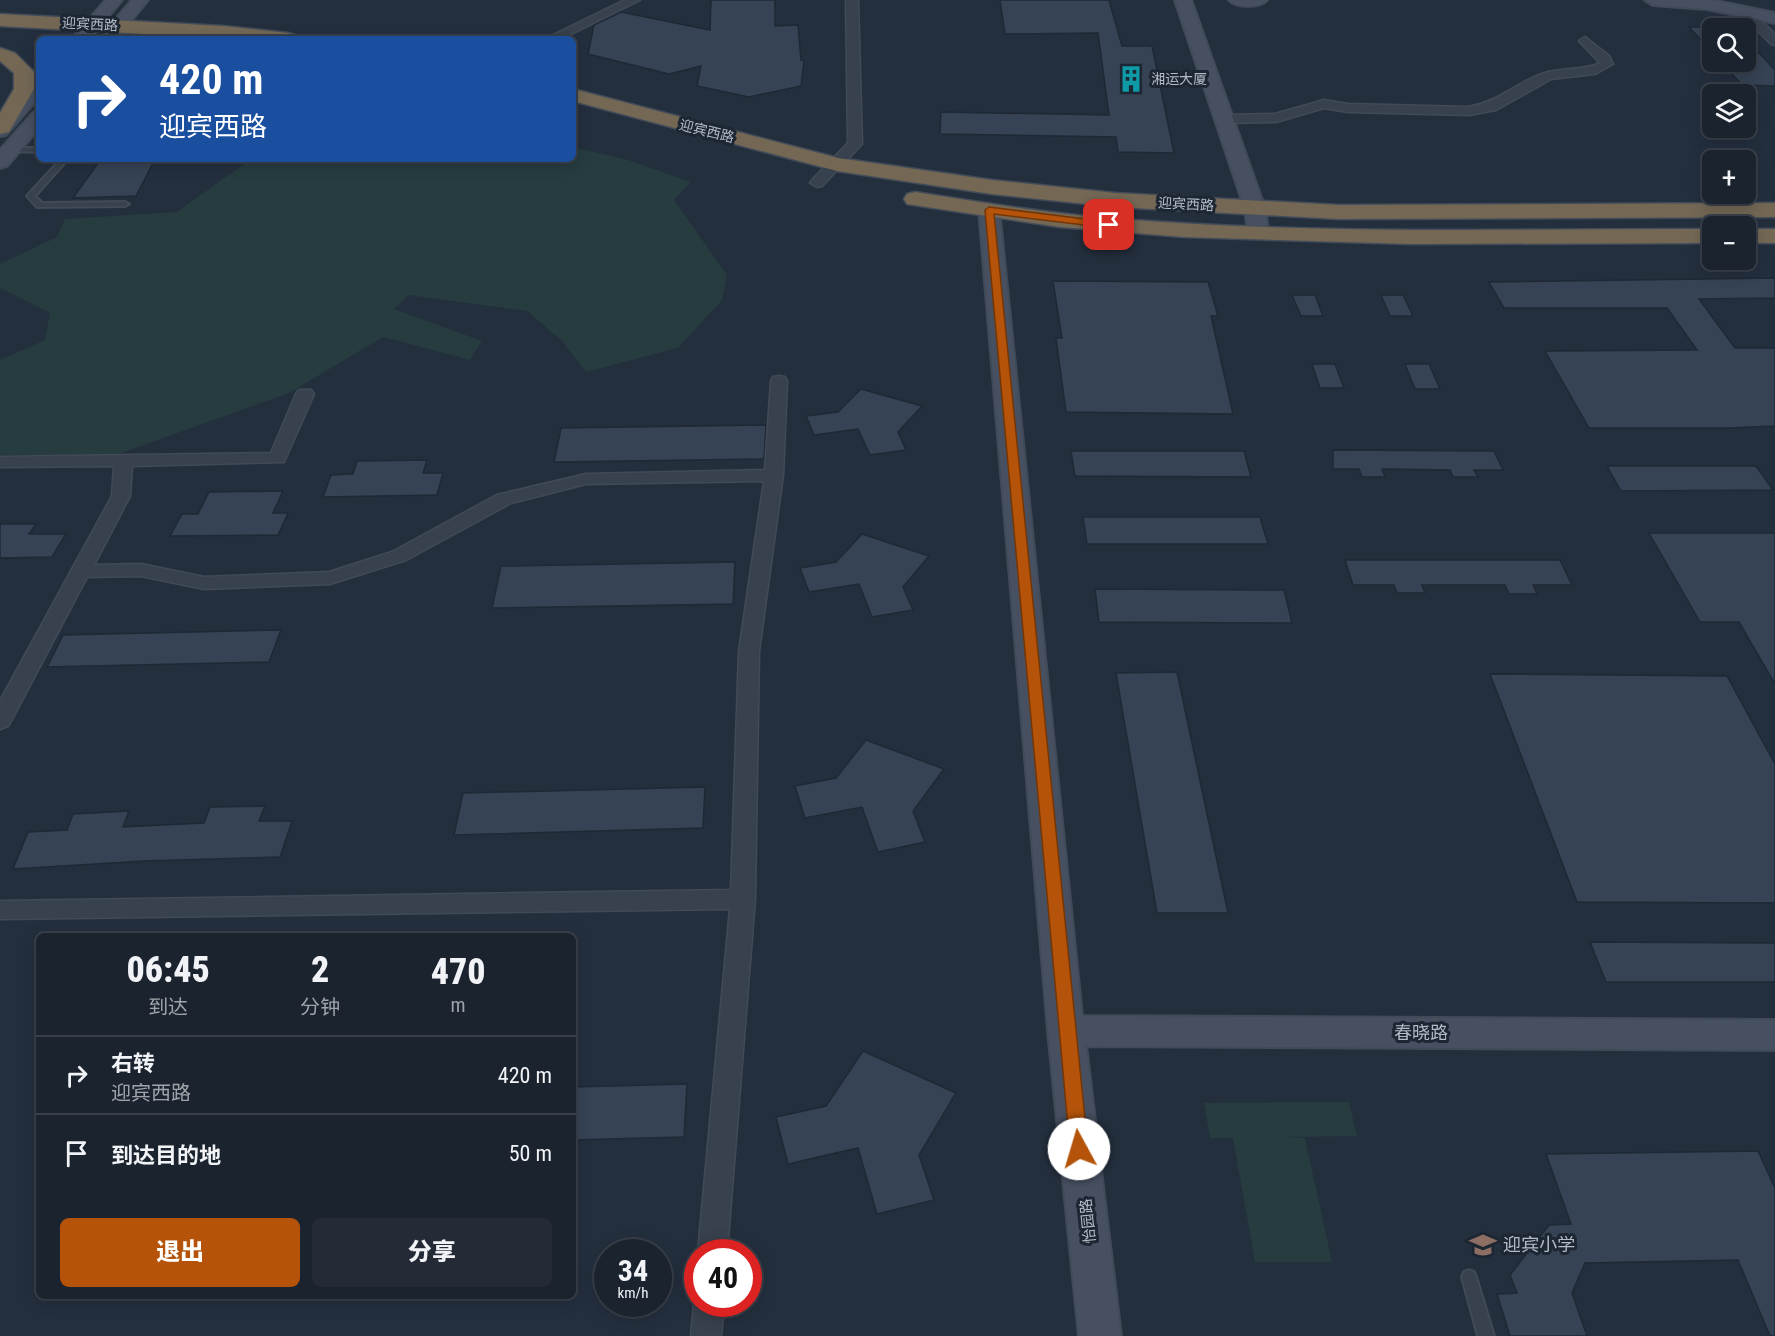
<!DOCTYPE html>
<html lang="zh">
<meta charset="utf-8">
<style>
:root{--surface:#1b232e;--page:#242b36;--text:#f1f3f6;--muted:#a0a4aa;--line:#39404a;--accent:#b45309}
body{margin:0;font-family:"Roboto Condensed","Noto Sans SC",sans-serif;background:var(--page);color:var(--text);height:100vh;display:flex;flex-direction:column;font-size:22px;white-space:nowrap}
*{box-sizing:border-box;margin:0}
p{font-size:20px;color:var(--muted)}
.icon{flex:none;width:33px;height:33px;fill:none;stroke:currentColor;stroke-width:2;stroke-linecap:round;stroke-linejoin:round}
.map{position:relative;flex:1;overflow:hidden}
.panel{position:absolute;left:36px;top:933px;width:540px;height:366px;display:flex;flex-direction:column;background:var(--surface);border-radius:9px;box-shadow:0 3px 15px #0003,0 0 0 2px var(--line)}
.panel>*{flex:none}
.top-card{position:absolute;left:36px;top:36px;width:540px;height:126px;border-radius:9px;box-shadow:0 3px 15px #0003,0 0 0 2px var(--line);background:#1a4fa0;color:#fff;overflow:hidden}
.tools{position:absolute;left:1702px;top:18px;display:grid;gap:12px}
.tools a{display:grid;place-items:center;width:54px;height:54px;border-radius:9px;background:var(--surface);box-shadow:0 3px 15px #0003,0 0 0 2px var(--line);font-size:30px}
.speed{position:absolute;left:594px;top:1239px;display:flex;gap:12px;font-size:30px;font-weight:700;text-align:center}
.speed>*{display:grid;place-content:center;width:78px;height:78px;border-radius:50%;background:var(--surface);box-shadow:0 3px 15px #0003,0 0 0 2px var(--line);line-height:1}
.speed small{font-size:15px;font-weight:400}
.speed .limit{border:9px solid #d22;background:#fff;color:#111}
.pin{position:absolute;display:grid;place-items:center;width:51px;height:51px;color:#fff;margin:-26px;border-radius:12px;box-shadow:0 3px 9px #0006}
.me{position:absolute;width:66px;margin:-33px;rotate:354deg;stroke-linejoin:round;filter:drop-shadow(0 0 4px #0008)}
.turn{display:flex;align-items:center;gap:21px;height:126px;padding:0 24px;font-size:27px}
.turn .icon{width:78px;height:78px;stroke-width:2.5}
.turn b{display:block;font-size:42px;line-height:51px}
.eta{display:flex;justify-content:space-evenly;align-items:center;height:102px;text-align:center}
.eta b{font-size:36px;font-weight:800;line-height:42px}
.primary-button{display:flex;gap:12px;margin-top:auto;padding:12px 24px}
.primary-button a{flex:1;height:69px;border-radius:9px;background:var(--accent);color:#fff;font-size:24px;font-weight:800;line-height:69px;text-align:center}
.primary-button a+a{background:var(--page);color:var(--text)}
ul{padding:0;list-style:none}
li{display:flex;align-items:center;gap:18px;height:78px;padding:0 24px;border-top:2px solid var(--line)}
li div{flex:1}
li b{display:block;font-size:22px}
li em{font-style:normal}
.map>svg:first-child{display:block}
</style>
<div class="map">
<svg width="1775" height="1336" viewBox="0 0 1775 1336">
<rect width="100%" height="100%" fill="#242f3e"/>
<g fill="#263c3f">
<path d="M573,147L628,160L691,182L674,200L727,275L722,300L678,348L586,372L562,341L527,311L409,295L394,309L482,341L470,360L383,337L289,393L113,456L0,455V360L45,340L50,313L0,288V264L57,237L65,219L177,212L251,159H573Z"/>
<path d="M1349,1102L1357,1136L1283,1137L1305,1138L1332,1262H1255L1233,1138H1210L1204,1103Z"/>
</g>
<g fill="#364354" stroke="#1f2835" stroke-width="1.5">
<path d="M711,0H775V26L798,25L801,60L804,61L801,86L749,97L697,86L701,66L669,74L588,54L594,25L621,12L710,30Z"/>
<path d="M1000,0H1109L1122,46H1152L1174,153L1118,152L1116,137L940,134L941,112L1109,115L1098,33L1005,34Z"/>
<path d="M1689,27H1734L1736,28H1713V53Z"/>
<path d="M1746,39L1775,70V86L1742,85L1721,62H1746Z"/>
<path d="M154,161L136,196L73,198L98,163Z"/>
<path d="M1775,278V298L1699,299L1735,348H1775V426L1728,428H1589L1545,351L1697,350L1667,308H1504L1489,282Z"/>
<path d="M1053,281L1208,282L1218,316H1211L1233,414L1066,412L1056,338H1062Z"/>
<path d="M1292,295H1315L1323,316H1301Z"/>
<path d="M1381,295H1403L1413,316H1390Z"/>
<path d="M1312,364H1335L1344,388H1320Z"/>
<path d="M1405,364H1429L1440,389H1415Z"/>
<path d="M861,389L922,406L898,432L906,450L870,455L858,429L814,435L806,416L838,412Z"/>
<path d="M766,425L764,459L554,462L561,428Z"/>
<path d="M1333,450L1494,451L1503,470H1474L1478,477H1453L1450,470L1382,469L1385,477H1362L1359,469H1333Z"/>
<path d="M1071,451H1244L1251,477L1075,476Z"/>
<path d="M427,460L423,473H443L437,495L323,497L331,475L353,474L357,461Z"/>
<path d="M1607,466H1756L1773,490L1621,491Z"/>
<path d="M283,491L273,513H288L278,535L170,536L182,514H198L209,492Z"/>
<path d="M1083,517H1260L1268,544H1087Z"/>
<path d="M0,524H36L29,534H66L52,557L0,558Z"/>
<path d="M1649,533H1775V684L1739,622H1700Z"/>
<path d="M862,534L929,556L903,587L913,610L872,617L859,584L809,592L800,568L836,562Z"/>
<path d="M1345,560H1560L1572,585H1533L1537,594H1509L1505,585H1422L1425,593H1397L1394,585H1353Z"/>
<path d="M735,562L733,604L492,608L501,566Z"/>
<path d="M1095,589L1284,590L1292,623L1099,622Z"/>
<path d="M281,630L269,662L47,667L63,635Z"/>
<path d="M1177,672L1228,913H1157L1116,673Z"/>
<path d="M1490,674L1727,676L1775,764V903L1577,902Z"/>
<path d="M866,740L944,769L913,811L925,842L878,852L862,807L805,818L795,786L836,778Z"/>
<path d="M705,787L703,828L454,835L463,793Z"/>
<path d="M265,806L259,821H292L280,857L144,861L13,869L28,832L67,830L73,814L129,811L123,827L204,823L210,807Z"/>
<path d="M1590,942L1775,943V982H1606Z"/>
<path d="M863,1051L956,1093L919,1155L934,1200L877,1214L858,1148L788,1164L776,1117L826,1106Z"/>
<path d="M687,1084L684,1137L573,1140V1087Z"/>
<path d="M1758,1151L1775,1188V1336H1770L1738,1260L1585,1263L1572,1293L1587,1336H1510L1497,1294L1517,1293L1510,1275L1549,1225L1571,1224L1546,1154Z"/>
</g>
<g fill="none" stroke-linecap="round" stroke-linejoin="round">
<defs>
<g id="lane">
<path d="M9,148H39V152L7,151L6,150Z"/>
<path d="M61,159H68L35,196L42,203L125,202L129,204L125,206L37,207L27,196Z"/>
<path d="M1469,1270L1474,1272L1476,1277L1494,1336H1478L1462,1277L1464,1272Z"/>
</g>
<g id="street">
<path d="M625,0H640L561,39H545Z"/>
<path d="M846,0H858L862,144L822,186L817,187L810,183L812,180L848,143Z"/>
<path d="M1745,8L1749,10L1775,34V45L1771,44L1741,14V10Z"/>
<path d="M1585,37L1609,56L1613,64L1595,74L1551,79L1496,110L1469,115L1348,112L1324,108L1276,122L1224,123L1217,119L1224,115L1275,114L1324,100L1348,104L1469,107C1501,101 1518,81 1545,73C1563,67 1583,71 1600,63L1579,41Z"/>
<path d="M779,376L785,377L787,381L783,475L759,651L755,899L727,1252H698L730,909L0,919V901L731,890L739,651L764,481L586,484L511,503L406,560L330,584L204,589L141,576L87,577L11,721L8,726L0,729V701L112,496L114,466L0,467V457L271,453L296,394L299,390H311L314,394L284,462L132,466L130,496L94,565L141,564L204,577L329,572L392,552L497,495L586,474L765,470L771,381L773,377Z"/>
<path d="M698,1296V1304H724L721,1336H691L694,1304Z"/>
</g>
<g id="secondary">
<path d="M106,0H122L89,39H72Z"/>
<path d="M132,0H148L116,39H99Z"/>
<path d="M1175,0H1191L1265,209L1268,232L1265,236H1251L1248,232L1245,209Z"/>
<path d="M1229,0H1267C1260,8 1236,8 1229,0Z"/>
<path d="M1645,0H1711L1775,13V23L1707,9L1653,5Z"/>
<path d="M39,81V97L6,135L0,136V120L33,82Z"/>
<path d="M39,112V128L7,166L0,168V150L33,113Z"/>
<path d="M989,204L996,206L999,210L1082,1016L1775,1020V1050L1086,1046L1121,1336H1079L1048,1031L979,210L982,206Z"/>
</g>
<g id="highway">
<path d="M0,14L223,26L288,33L295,35L298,39H235L0,26Z"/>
<path d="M0,48L15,53L34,72V89L9,132L0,134V113L14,89V73L0,61Z"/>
<path d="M573,89L838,158L992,180L1115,193L1339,205L1775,203V217L1339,219L1115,207L992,194L837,171L573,101Z"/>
<path d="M915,192C979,202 1044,213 1109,218C1309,235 1512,229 1713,229V243L1411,244L1184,237L1060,227L907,204L904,199L907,194Z"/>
<rect x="1746" y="229" width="29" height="14"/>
</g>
</defs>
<use href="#lane" stroke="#414a57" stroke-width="4"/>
<use href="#street" stroke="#414a57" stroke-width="3"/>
<use href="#secondary" stroke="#414a57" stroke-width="4"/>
<use href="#highway" stroke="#434c59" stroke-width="3"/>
<use href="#lane" fill="#38414e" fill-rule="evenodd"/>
<use href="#street" fill="#38414e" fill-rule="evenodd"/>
<use href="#secondary" fill="#465061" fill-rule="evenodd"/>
<use href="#highway" fill="#746855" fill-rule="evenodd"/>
</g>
<path fill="#b45309" stroke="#753606" stroke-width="1.5" d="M989,207L1109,222L1113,225L1109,228L994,214L1088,1149L1086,1154L1079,1157L1073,1154L1070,1149L985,210Z"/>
<defs>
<symbol id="building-bare" viewBox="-9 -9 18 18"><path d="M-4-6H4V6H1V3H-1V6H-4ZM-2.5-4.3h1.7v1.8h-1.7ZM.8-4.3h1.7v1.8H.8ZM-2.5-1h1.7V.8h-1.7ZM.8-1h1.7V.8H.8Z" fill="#0f9aa8" stroke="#1d2633" stroke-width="2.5" paint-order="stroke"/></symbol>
<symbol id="school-bare" viewBox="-9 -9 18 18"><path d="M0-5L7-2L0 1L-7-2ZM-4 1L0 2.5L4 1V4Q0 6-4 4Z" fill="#8d6e63" stroke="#1d2633" stroke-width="2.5" paint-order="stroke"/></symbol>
</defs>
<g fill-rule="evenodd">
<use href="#building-bare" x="1112" y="60" width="38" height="38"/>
<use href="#school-bare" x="1464" y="1226" width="38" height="38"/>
</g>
<g text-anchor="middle" stroke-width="6" stroke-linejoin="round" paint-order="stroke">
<g font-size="14" fill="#b4bcc9" stroke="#1d2633">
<text transform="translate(90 24) rotate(3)" y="5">迎宾西路</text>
<text transform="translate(707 131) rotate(14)" y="5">迎宾西路</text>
<text transform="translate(1186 204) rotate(3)" y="5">迎宾西路</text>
</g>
<g font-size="14" fill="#b4bcc9" stroke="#1d2633" text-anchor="start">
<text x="1151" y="84">湘运大厦</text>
</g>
<g font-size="15" fill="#b4bcc9" stroke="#1d2633">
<text transform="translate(1088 1221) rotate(-96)" y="5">怡园路</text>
</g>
<g font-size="18" fill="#b4bcc9" stroke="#1d2633">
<text x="1421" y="1039">春晓路</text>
</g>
<g font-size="18" fill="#b4bcc9" stroke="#1d2633" text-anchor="start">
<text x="1503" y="1251">迎宾小学</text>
</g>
</g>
</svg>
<div class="tools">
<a><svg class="icon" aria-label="search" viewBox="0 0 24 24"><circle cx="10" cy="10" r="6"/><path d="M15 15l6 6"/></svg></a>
<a><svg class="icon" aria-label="layers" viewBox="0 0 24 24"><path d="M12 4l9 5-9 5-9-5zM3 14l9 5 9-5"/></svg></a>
<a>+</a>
<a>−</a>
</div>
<div class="speed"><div>34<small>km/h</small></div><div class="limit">40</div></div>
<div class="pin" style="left:1109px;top:225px;background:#d93025"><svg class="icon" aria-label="arrive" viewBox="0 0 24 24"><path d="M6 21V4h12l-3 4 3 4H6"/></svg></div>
<svg class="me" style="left:1079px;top:1149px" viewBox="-20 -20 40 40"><circle r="19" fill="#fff"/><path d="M0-13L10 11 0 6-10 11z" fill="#b45309"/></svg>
<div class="top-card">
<div class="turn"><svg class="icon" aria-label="right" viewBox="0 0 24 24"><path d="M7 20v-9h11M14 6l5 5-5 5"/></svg><div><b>420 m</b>迎宾西路</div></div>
</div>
<section class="panel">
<div class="eta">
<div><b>06:45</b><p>到达</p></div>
<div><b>2</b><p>分钟</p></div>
<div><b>470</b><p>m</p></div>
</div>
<ul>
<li><svg class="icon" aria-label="right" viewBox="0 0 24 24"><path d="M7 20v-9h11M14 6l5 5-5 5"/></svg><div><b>右转</b><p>迎宾西路</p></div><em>420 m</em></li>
<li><svg class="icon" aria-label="arrive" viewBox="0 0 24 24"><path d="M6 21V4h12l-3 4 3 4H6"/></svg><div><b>到达目的地</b></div><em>50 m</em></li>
</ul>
<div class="primary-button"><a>退出</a><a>分享</a></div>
</section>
</div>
